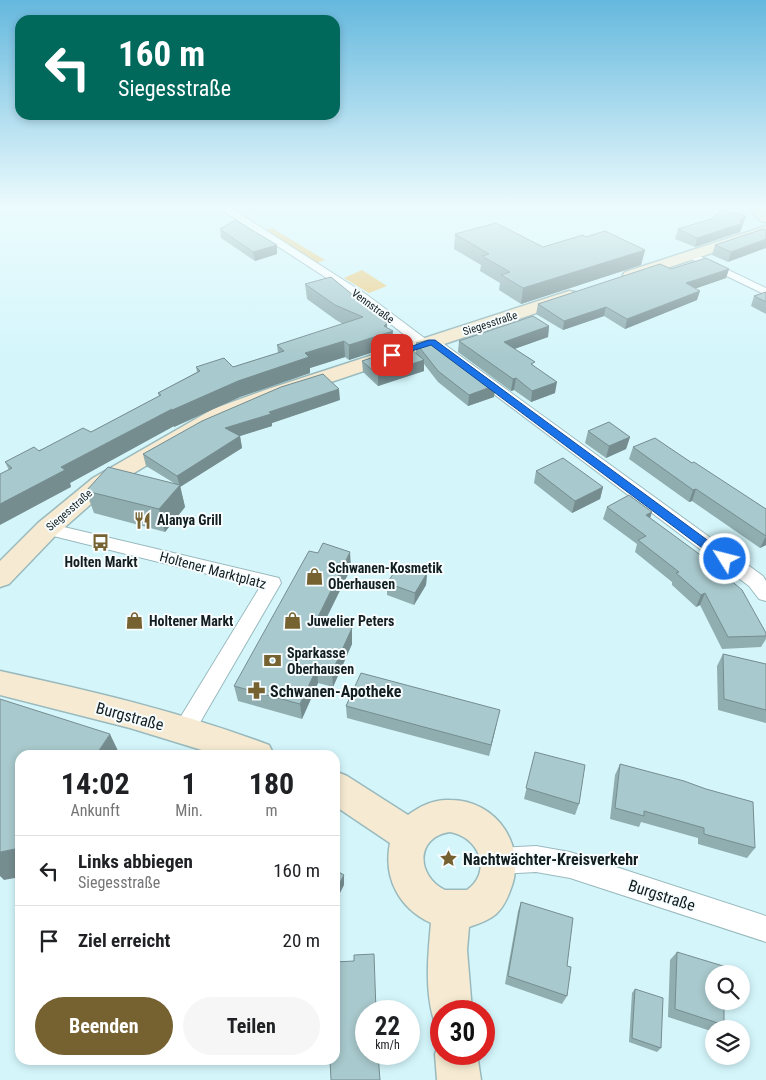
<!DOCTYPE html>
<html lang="de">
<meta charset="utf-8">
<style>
:root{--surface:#fff;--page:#f6f6f6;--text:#202124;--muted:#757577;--line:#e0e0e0;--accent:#766131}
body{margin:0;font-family:"Roboto Condensed",sans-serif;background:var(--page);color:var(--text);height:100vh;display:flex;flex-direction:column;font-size:19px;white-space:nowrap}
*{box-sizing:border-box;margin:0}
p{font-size:16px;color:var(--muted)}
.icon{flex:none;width:28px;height:28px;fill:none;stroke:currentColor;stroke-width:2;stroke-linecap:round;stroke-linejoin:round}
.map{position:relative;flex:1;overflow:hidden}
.details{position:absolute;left:15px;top:750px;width:325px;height:315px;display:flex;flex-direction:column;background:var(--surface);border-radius:15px;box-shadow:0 2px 8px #0003}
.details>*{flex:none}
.hud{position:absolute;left:15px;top:15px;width:325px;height:105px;border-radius:15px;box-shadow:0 2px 8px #0003;background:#00695c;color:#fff;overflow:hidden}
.tools{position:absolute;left:705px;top:965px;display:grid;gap:10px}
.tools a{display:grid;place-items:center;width:45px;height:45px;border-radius:50%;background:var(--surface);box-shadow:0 2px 8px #0003;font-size:25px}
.speed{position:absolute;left:355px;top:1000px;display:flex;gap:10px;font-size:25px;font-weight:700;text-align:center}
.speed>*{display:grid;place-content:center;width:65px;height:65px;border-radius:50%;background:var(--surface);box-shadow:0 2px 8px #0003;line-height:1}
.speed small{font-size:12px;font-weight:400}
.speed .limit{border:8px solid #d22;background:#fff;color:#111}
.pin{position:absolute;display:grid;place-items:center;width:42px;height:42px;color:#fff;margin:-21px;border-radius:10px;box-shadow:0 2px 8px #0006}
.me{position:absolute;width:55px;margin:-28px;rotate:306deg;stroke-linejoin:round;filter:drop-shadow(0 0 4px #0008)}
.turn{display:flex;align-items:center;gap:18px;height:105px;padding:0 20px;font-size:22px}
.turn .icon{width:65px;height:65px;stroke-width:2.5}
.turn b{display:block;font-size:35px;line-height:42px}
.eta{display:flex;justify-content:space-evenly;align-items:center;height:85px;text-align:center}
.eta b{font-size:30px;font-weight:700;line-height:35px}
.button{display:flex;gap:10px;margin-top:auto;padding:10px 20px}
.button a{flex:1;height:58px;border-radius:30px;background:var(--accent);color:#fff;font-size:20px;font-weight:700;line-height:58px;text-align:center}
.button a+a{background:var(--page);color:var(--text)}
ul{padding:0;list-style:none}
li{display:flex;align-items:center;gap:15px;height:70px;padding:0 20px;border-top:1px solid var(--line)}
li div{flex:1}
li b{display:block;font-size:19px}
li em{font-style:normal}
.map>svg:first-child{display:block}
</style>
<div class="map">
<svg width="766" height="1080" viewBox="0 0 766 1080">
<rect width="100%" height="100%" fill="#d4f6fb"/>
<g fill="#eecd84">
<path d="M272,228L325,260L314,264L263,231Z"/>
<path d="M362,270L387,286L369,293L344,278Z"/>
</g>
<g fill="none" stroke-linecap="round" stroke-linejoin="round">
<defs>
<g id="street">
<path d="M214,205H226L367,295L427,340L437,339L763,576L766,581V601L759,599L749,586L430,346L420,347L359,299Z"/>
<path d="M691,252L766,288V295L687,257L686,255Z"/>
<path d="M47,523L279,578L281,583L191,738L183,741L175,738L172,731L260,587L41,533L38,529L41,525Z"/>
<path d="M536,846L570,852L766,916V942L570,878L536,872L499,874L490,870L486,861L490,852L499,848Z"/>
</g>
<g id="secondary">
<path d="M766,205V222L761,221L754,213L761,206Z"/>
<path d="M766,226V235L637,278H625L623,275L625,272Z"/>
<path d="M569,291L575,292L577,296L575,300L227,417L109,488L56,535L9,584L0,587V561L38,523L93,478L213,409L268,389Z"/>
<path d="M0,671C91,691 182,712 269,745L274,755H218L130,728L0,695Z"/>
<path d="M335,771L347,776L408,815C420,806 434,799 450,800C498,800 528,848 510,891C507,899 503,908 496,914C489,920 478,924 469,927L467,950L472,1011H441V1027L436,1026C424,995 428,955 431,923C399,908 383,878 390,843L335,806ZM450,832C479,837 493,871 467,890H445C416,876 415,837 450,832Z"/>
<path d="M441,1039V1054H477L481,1080H437L435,1054Z"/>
</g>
</defs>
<use href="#street" stroke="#99b9bd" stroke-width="2"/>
<use href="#secondary" stroke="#99b9bd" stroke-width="3"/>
<use href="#street" fill="#fff" fill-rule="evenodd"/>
<use href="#secondary" fill="#f6ebd2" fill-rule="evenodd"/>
</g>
<g fill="#90adb0">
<path d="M746,216L740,232L695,247L675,239L678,229Z"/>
<path d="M220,229L277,254L255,261L221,238Z"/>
<path d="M766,230L728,262L712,255L715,245Z"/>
<path d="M455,234L543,247L586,237L645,250L641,265L521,304L499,290L500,283L480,271L481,265L454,249Z"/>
<path d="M671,269H729L726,278L696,288L697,300L625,329L604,316L563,330L536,314L538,304Z"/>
<path d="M305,284L387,323V328L392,346L349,360L345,357L310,368V373L240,397L174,427V426L70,483L71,487L9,470L5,462L91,432L159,396L158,393L197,372L196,367H233L278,353L277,345L343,324L336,320L307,299Z"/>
<path d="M766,292V314L751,306L754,296Z"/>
<path d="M549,326L548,337L514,349L534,366L555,393L531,402L514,390L511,391L458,352L459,341Z"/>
<path d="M416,343L494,397L468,406L438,382L424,364V371L378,386L363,372L362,361L416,354Z"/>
<path d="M340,400L272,423V426L240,436L242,448L180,487L185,507L165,532L94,513L86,491L174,483L146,466L143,454Z"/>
<path d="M588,431L630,437L626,449L606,458L585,443Z"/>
<path d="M633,447L692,463L766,509V545L760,548L692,501L689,502L629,459Z"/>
<path d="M536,471L603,487L600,499L572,513L534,483Z"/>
<path d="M607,507L652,512L650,518L766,633V639L761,647L722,649L700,605L696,607L672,585V582L635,552L637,544L603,519Z"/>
<path d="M351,568L325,621L352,628V644L333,687L318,683L302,719L238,701L234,686Z"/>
<path d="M427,573L426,585L414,605L387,595V583Z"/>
<path d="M723,654L766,664V723L718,710L717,666Z"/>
<path d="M346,706L497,722L489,756L347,718Z"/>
<path d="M535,752L579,804L575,815L524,799Z"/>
<path d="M620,764L755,848L747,858L698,844V838L641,822L639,827L610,819L615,775Z"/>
<path d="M521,902L567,996L562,1004L505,984L518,911Z"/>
<path d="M677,952L714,974L724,1025L720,1029H714V1032L668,1017L670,960Z"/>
<path d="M635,989L661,1048L657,1052L629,1042L632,993Z"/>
</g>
<g fill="#768d90">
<path d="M746,216L740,232L695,247L697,238L739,221Z"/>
<path d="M766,239V248L728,262L731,252Z"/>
<path d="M277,245V254L255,261L253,252Z"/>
<path d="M645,250L641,265L521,304L523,288Z"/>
<path d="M729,269L726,278L683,293L686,283Z"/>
<path d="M700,291L697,300L625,329L627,319Z"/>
<path d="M606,307L604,316L563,330L564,321Z"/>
<path d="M387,323V333L393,331L392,346L349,360V345L384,326Z"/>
<path d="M549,326L548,337L503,353L504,342Z"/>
<path d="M344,341L345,357L310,368V373L240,397L174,427V426L70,483L71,487L0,525V504L61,467L172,409L305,353Z"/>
<path d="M424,360V371L378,386V375Z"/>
<path d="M516,378L514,390L511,391L513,379Z"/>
<path d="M557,382L555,393L531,402L532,391Z"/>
<path d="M496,385L494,397L468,406L469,395Z"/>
<path d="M339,389L340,400L272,423V426L227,440L225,428L269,412Z"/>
<path d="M240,436L242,448L180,487L177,476Z"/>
<path d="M630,437L626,449L606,458L609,446Z"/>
<path d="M180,485L185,507L165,532L159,509Z"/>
<path d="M603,487L600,499L572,513L575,501Z"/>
<path d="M696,489L692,501L689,502L693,490Z"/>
<path d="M652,512L648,524L646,515Z"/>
<path d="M766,536V545L760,548Z"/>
<path d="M350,552L351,568L318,635L317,619Z"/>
<path d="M427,573L426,585L414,605L415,593Z"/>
<path d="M705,593L700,605L696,607L701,595Z"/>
<path d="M352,628V644L333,687L332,672Z"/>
<path d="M317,668L318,683L302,719L300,704Z"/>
<path d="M500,710L497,722L489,756L491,745Z"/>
<path d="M110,734L120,755H96Z"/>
<path d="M20,848V877L4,880L0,876V852Z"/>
<path d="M344,875V885L335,903V891Z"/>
</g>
<g fill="#a8c9cd" stroke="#768d90">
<path d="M722,210L746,216L739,221L743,223L697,238L678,229L711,219Z"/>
<path d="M235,220L277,245L253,252L220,229Z"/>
<path d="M496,223L543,247L583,235L586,237L605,231L645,250L523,288L501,275L510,272L482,256L489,254L455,234Z"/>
<path d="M763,229L766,230V239L731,252L715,245Z"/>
<path d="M706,258L729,269L686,283L700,291L627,319L606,307L564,321L538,304L660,264L671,269Z"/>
<path d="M331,277L387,323L384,326L393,331L349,345L344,341L305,353L309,357L238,381L170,411L172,409L61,467L65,470L0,504V474L12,468L5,462L34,447L39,451L83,428L91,432L161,395L158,393L200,371L196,367L224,358L233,367L284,351L277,345L363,317L335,305L305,284Z"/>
<path d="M766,292V302L754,296Z"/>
<path d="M533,316L549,326L504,342L535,362L531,364L557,382L532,391L516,378L513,379L459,341Z"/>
<path d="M428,340L439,348L443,347L496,385L469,395L438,371L416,343Z"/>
<path d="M407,346L424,360L378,375L362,361Z"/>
<path d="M323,374L339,389L269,412L271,414L225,428L240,436L177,476L143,454L202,421L281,387Z"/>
<path d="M609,422L630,437L609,446L588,431Z"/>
<path d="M655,438L692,463L694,462L766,509V536L696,489L693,490L633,447Z"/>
<path d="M563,458L603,487L575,501L536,471Z"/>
<path d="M108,467L180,485L159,509L86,491Z"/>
<path d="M629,495L652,512L646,515L706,559L742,590L766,633V636L728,637L705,593L701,595L676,573L679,572L638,540L646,536L607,507Z"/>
<path d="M323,543L350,552L317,619L352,628L332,672L317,668L300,704L234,686L309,551L318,553Z"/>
<path d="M400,564L427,573L415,593L387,583Z"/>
<path d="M723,654L766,664V710L724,699Z"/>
<path d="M361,673L500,710L491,745L346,706Z"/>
<path d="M0,699L110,734L96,755H20V848L0,852Z"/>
<path d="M535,752L585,765L579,804L526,788Z"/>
<path d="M620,764L684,781L706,789L753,802L755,848L704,834V828L644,811V816L615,808Z"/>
<path d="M335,870L344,875L335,891Z"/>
<path d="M521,902L573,918L567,966L571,967L567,996L508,976Z"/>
<path d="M677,952L733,969V974H714V1001H724V1025L675,1009Z"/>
<path d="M374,954L376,1011H366V1054H378L380,1080H331L330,1060H335V962L354,961V955Z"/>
<path d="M635,989L663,998L661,1048L632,1038Z"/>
</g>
<linearGradient id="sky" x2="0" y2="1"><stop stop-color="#65b8de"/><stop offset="0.58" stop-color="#ecfbfd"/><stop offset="1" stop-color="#ecfbfd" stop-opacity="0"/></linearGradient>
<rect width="766" height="356" fill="url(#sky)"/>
<path fill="#1a73e8" stroke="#114b97" d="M429,340H435L729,556L731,559L729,562H721L431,345L392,357L388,355Z"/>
<defs>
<symbol id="restaurant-bare" viewBox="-9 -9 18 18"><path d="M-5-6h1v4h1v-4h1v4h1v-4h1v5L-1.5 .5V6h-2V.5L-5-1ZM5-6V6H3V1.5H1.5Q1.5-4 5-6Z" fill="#766131" stroke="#f7fdfe" stroke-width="2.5" paint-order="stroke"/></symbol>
<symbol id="bus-bare" viewBox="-9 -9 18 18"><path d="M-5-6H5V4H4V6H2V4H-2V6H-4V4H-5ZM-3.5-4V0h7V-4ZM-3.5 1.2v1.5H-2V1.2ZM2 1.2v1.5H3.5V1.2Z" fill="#766131" stroke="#f7fdfe" stroke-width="2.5" paint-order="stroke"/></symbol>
<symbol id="shop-bare" viewBox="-9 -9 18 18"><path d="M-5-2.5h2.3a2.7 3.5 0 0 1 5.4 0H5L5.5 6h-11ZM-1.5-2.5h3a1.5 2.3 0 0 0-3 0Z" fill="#766131" stroke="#f7fdfe" stroke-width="2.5" paint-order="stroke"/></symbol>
<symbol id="bank-bare" viewBox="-9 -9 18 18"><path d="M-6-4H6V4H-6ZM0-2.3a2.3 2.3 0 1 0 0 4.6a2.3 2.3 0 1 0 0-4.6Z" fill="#766131" stroke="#f7fdfe" stroke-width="2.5" paint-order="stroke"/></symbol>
<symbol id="pharmacy-bare" viewBox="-9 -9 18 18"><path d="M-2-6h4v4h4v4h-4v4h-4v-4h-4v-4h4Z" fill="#766131" stroke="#f7fdfe" stroke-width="2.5" paint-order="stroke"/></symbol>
<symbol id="sight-bare" viewBox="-9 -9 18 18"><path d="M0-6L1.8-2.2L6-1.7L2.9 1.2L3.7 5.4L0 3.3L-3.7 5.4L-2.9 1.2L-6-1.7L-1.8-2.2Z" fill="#766131" stroke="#f7fdfe" stroke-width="2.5" paint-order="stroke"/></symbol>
</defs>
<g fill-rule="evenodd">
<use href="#restaurant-bare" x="130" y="508" width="25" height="25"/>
<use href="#bus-bare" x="88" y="530" width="25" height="25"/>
<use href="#shop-bare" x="302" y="564" width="25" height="25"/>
<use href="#shop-bare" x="122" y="608" width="25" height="25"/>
<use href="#shop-bare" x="280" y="608" width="25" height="25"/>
<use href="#bank-bare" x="260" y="648" width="25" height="25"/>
<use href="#pharmacy-bare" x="244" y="678" width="25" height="25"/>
<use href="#sight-bare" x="436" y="846" width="25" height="25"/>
</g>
<g text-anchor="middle" stroke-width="4" stroke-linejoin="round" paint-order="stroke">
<g font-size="11" fill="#121e20" stroke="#f7fdfe">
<text transform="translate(373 306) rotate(36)" y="4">Vennstraße</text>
<text transform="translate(490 323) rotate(-18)" y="4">Siegesstraße</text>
<text transform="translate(69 510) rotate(-41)" y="4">Siegesstraße</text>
</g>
<g font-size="14" font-weight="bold" fill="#121e20" stroke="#f7fdfe" text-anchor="start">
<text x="157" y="525">Alanya Grill</text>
<text x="101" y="567" text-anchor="middle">Holten Markt</text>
<text x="328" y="573">Schwanen-Kosmetik<tspan x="328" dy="16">Oberhausen</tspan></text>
<text x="149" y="626">Holtener Markt</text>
<text x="307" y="626">Juwelier Peters</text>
<text x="287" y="658">Sparkasse<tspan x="287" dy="16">Oberhausen</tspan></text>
</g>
<g font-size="14" fill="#121e20" stroke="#f7fdfe">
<text transform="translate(213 570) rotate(15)" y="5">Holtener Marktplatz</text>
</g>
<g font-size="16" font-weight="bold" fill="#121e20" stroke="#f7fdfe" text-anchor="start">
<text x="270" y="697">Schwanen-Apotheke</text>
<text x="463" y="865">Nachtwächter-Kreisverkehr</text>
</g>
<g font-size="16" fill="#121e20" stroke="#f7fdfe">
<text transform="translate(130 716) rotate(15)" y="6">Burgstraße</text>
<text transform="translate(662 895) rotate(18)" y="6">Burgstraße</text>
</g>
</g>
</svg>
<div class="tools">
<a><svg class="icon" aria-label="search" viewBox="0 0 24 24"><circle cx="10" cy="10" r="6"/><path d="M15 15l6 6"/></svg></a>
<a><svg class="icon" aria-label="layers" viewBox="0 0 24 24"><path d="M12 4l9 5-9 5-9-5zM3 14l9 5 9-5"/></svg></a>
</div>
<div class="speed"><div>22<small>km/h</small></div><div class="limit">30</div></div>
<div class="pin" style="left:392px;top:355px;background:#d93025"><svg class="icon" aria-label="arrive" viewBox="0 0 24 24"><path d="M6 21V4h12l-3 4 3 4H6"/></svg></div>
<svg class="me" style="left:725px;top:559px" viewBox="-20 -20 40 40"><circle r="17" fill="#1a73e8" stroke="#fff" stroke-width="3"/><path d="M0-11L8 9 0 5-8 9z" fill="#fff"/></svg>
<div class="hud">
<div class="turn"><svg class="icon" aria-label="left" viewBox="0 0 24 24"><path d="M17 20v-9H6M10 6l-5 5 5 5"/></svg><div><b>160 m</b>Siegesstraße</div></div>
</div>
<section class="details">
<div class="eta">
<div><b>14:02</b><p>Ankunft</p></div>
<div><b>1</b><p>Min.</p></div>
<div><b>180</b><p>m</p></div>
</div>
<ul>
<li><svg class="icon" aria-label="left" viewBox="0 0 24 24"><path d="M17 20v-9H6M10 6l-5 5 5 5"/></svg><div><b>Links abbiegen</b><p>Siegesstraße</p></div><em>160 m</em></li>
<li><svg class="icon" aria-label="arrive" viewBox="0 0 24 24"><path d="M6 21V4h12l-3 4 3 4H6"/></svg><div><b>Ziel erreicht</b></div><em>20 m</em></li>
</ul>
<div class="button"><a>Beenden</a><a>Teilen</a></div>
</section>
</div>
